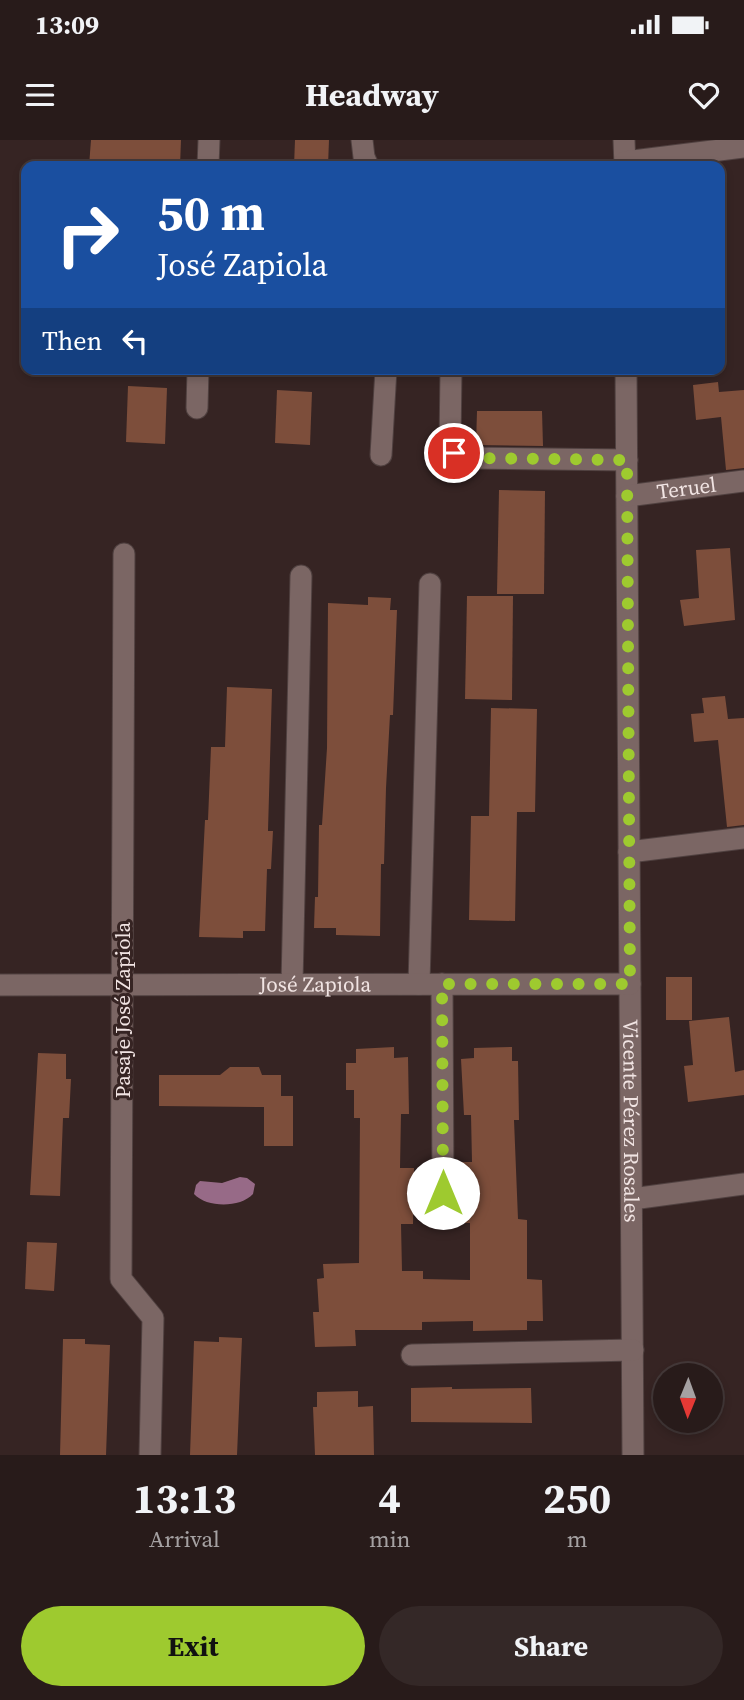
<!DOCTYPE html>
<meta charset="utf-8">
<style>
:root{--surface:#281b1a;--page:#342827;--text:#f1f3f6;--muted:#a5a1a2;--line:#443939;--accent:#9eca2f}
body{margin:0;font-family:"Source Serif 4",serif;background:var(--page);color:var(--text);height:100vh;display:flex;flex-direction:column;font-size:26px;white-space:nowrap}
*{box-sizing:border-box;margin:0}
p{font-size:23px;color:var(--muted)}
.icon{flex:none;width:38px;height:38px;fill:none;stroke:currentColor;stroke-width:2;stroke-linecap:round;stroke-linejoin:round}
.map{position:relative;height:1315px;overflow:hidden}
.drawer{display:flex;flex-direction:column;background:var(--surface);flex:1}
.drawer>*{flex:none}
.top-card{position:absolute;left:21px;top:21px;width:704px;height:214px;border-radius:14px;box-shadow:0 4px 10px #0003,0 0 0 2px var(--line);background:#1a4fa0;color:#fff;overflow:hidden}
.needle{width:46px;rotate:181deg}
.tools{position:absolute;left:653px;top:1223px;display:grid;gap:14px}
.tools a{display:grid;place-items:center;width:70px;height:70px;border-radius:50%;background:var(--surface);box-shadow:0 4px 10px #0003,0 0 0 2px var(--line);font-size:35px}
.pin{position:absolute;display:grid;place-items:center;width:60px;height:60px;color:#fff;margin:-30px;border:4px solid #fff;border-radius:50%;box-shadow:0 2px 7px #0007}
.me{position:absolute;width:77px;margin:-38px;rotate:0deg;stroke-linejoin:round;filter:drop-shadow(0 0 5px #0008)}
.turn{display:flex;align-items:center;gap:24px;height:147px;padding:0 21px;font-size:32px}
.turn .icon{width:91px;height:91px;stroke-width:2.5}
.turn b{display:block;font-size:49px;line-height:60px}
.then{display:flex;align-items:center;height:66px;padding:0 21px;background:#0003;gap:14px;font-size:26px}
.eta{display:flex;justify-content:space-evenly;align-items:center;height:119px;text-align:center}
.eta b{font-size:42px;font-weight:700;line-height:49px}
.primary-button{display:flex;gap:14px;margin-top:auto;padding:14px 21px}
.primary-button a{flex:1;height:80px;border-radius:42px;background:var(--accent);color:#111;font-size:28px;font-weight:700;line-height:80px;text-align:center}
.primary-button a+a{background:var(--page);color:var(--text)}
.status{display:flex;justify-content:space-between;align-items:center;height:49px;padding:0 35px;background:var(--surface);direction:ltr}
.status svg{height:19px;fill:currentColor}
header{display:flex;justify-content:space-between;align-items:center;height:91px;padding:0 21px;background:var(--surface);font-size:32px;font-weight:700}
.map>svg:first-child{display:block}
</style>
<div class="status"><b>13:09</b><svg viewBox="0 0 49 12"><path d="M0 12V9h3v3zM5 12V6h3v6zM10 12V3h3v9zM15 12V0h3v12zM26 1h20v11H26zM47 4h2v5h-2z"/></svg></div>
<header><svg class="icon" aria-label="menu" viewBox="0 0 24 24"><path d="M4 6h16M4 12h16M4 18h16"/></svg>Headway<svg class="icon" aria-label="heart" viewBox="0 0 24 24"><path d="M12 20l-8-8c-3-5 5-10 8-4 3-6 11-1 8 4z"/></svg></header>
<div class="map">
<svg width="744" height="1315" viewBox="0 0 744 1315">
<rect width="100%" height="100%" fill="#362423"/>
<path fill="#976a87" d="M240,1037L247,1038L255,1044L253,1054C240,1068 207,1068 194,1054L196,1045L200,1041L222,1043Z"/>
<g fill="#7d4e3b">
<path d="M91,0H181L180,26H89Z"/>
<path d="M295,0H329L328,26H294Z"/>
<path d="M718,242L719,252L744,250V328L726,330L721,277L696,280L693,245Z"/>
<path d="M128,246L167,248L165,304L126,302Z"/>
<path d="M277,250L312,252L310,305L275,303Z"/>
<path d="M477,271H542L543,306L476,305Z"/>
<path d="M499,350L545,351L544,454H497Z"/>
<path d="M730,408L735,480L684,486L680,460L699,458L696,410Z"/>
<path d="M467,456H513L512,560L465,559Z"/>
<path d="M368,457L391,458L390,470H397L393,575H390L386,648L384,724H381L380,796L336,795V788H314L315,757H318L319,685H322L327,608L328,463L368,465Z"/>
<path d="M227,547L272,549L268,691H273L271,729H267L265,791H243V798L199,797L205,680H208L211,607H225Z"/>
<path d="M725,556L728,579L744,578V685L727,687L718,600L694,602L691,574L704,573L702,558Z"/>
<path d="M491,568L537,569L535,672H517L515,781L469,780L471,676H489Z"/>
<rect x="666" y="837" width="26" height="43"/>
<path d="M729,877L735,932L744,930V955L688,962L684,926L693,925L689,881Z"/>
<path d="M394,907V918L408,917L409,974H401L400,1028H414L413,1084H401L402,1131H423V1139L470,1140V1083H460L458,1022H472L471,975H464L461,919L474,918V908L512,907V921H518L519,980H514L518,1079L527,1080V1139L542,1140L543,1181H527V1190L473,1191V1181L422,1182V1190H355L356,1206L315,1207L313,1172H319L317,1139L324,1138L323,1124L359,1123L360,978H354V950H346V923H356V909Z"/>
<path d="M38,913L66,914V939H71L69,978H63L60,1056L30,1055Z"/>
<path d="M230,927H259L262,935H281V956H293V1006H264V967L159,966V935H220Z"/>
<path d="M27,1102L57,1103L54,1151L25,1149Z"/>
<path d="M219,1197L242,1198L237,1315H190L194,1201L219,1202Z"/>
<path d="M63,1199H85V1204L110,1205L106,1315H60Z"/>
<path d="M452,1247V1249L531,1248L532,1283L411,1282V1248Z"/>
<path d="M358,1251V1267L373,1266L374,1315H315L313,1267H317V1252Z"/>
</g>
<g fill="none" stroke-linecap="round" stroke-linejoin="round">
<defs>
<g id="minor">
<path d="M362,0L364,17L368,26"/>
<path d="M624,0L625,26"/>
<path d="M625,22L744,7"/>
<path d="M208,26L209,0"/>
<path d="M451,229L450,305L454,313L466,318L627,320"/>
<path id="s1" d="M626,229L633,1315"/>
<path d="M197,268L198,229"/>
<path d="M381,315L386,229"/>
<path id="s2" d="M627,356L744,341"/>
<path d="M124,414L121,1139L153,1178L150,1315"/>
<path d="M629,712L744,698"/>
<path d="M292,844L301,436"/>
<path d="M419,844L430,444"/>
<path d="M442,844L443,1053"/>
<path id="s3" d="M0,845L630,844"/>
<path d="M632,1059L744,1044"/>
<path d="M412,1215L633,1210"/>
</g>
</defs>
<use href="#minor" stroke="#504140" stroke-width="23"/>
<use href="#minor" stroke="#7b6664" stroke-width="21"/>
</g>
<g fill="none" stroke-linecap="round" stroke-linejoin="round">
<path stroke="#9eca2f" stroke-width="12" stroke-dasharray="0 21.6" d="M443,1053L442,844H630L627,320L466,318L454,313"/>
</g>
<g text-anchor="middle" stroke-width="6" stroke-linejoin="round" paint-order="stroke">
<g font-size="21" fill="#f1e4e3" stroke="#362423">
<text dy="7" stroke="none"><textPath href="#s2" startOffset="60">Teruel</textPath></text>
<text dy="7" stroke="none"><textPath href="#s3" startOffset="315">José Zapiola</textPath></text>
<text transform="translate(123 870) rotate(-90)" y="7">Pasaje José Zapiola</text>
<text dy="7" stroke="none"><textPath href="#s1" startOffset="752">Vicente Pérez Rosales</textPath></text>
</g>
</g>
</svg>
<div class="tools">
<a><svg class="needle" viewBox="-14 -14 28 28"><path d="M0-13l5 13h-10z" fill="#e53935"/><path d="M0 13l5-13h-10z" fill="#a5a1a2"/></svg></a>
</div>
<div class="pin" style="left:454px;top:313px;background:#d93025"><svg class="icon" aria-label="arrive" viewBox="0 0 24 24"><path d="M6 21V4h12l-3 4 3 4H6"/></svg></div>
<svg class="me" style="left:443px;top:1053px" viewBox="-20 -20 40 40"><circle r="19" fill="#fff"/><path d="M0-13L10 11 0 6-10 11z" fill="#9eca2f"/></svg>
<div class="top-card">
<div class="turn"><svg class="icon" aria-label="right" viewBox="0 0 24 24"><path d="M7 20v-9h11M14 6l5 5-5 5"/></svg><div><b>50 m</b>José Zapiola</div></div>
<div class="then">Then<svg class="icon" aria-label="left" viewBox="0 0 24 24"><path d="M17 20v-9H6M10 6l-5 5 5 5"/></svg></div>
</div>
</div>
<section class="drawer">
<div class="eta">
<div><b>13:13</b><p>Arrival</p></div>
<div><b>4</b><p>min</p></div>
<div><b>250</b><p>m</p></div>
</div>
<div class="primary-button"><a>Exit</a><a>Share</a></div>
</section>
